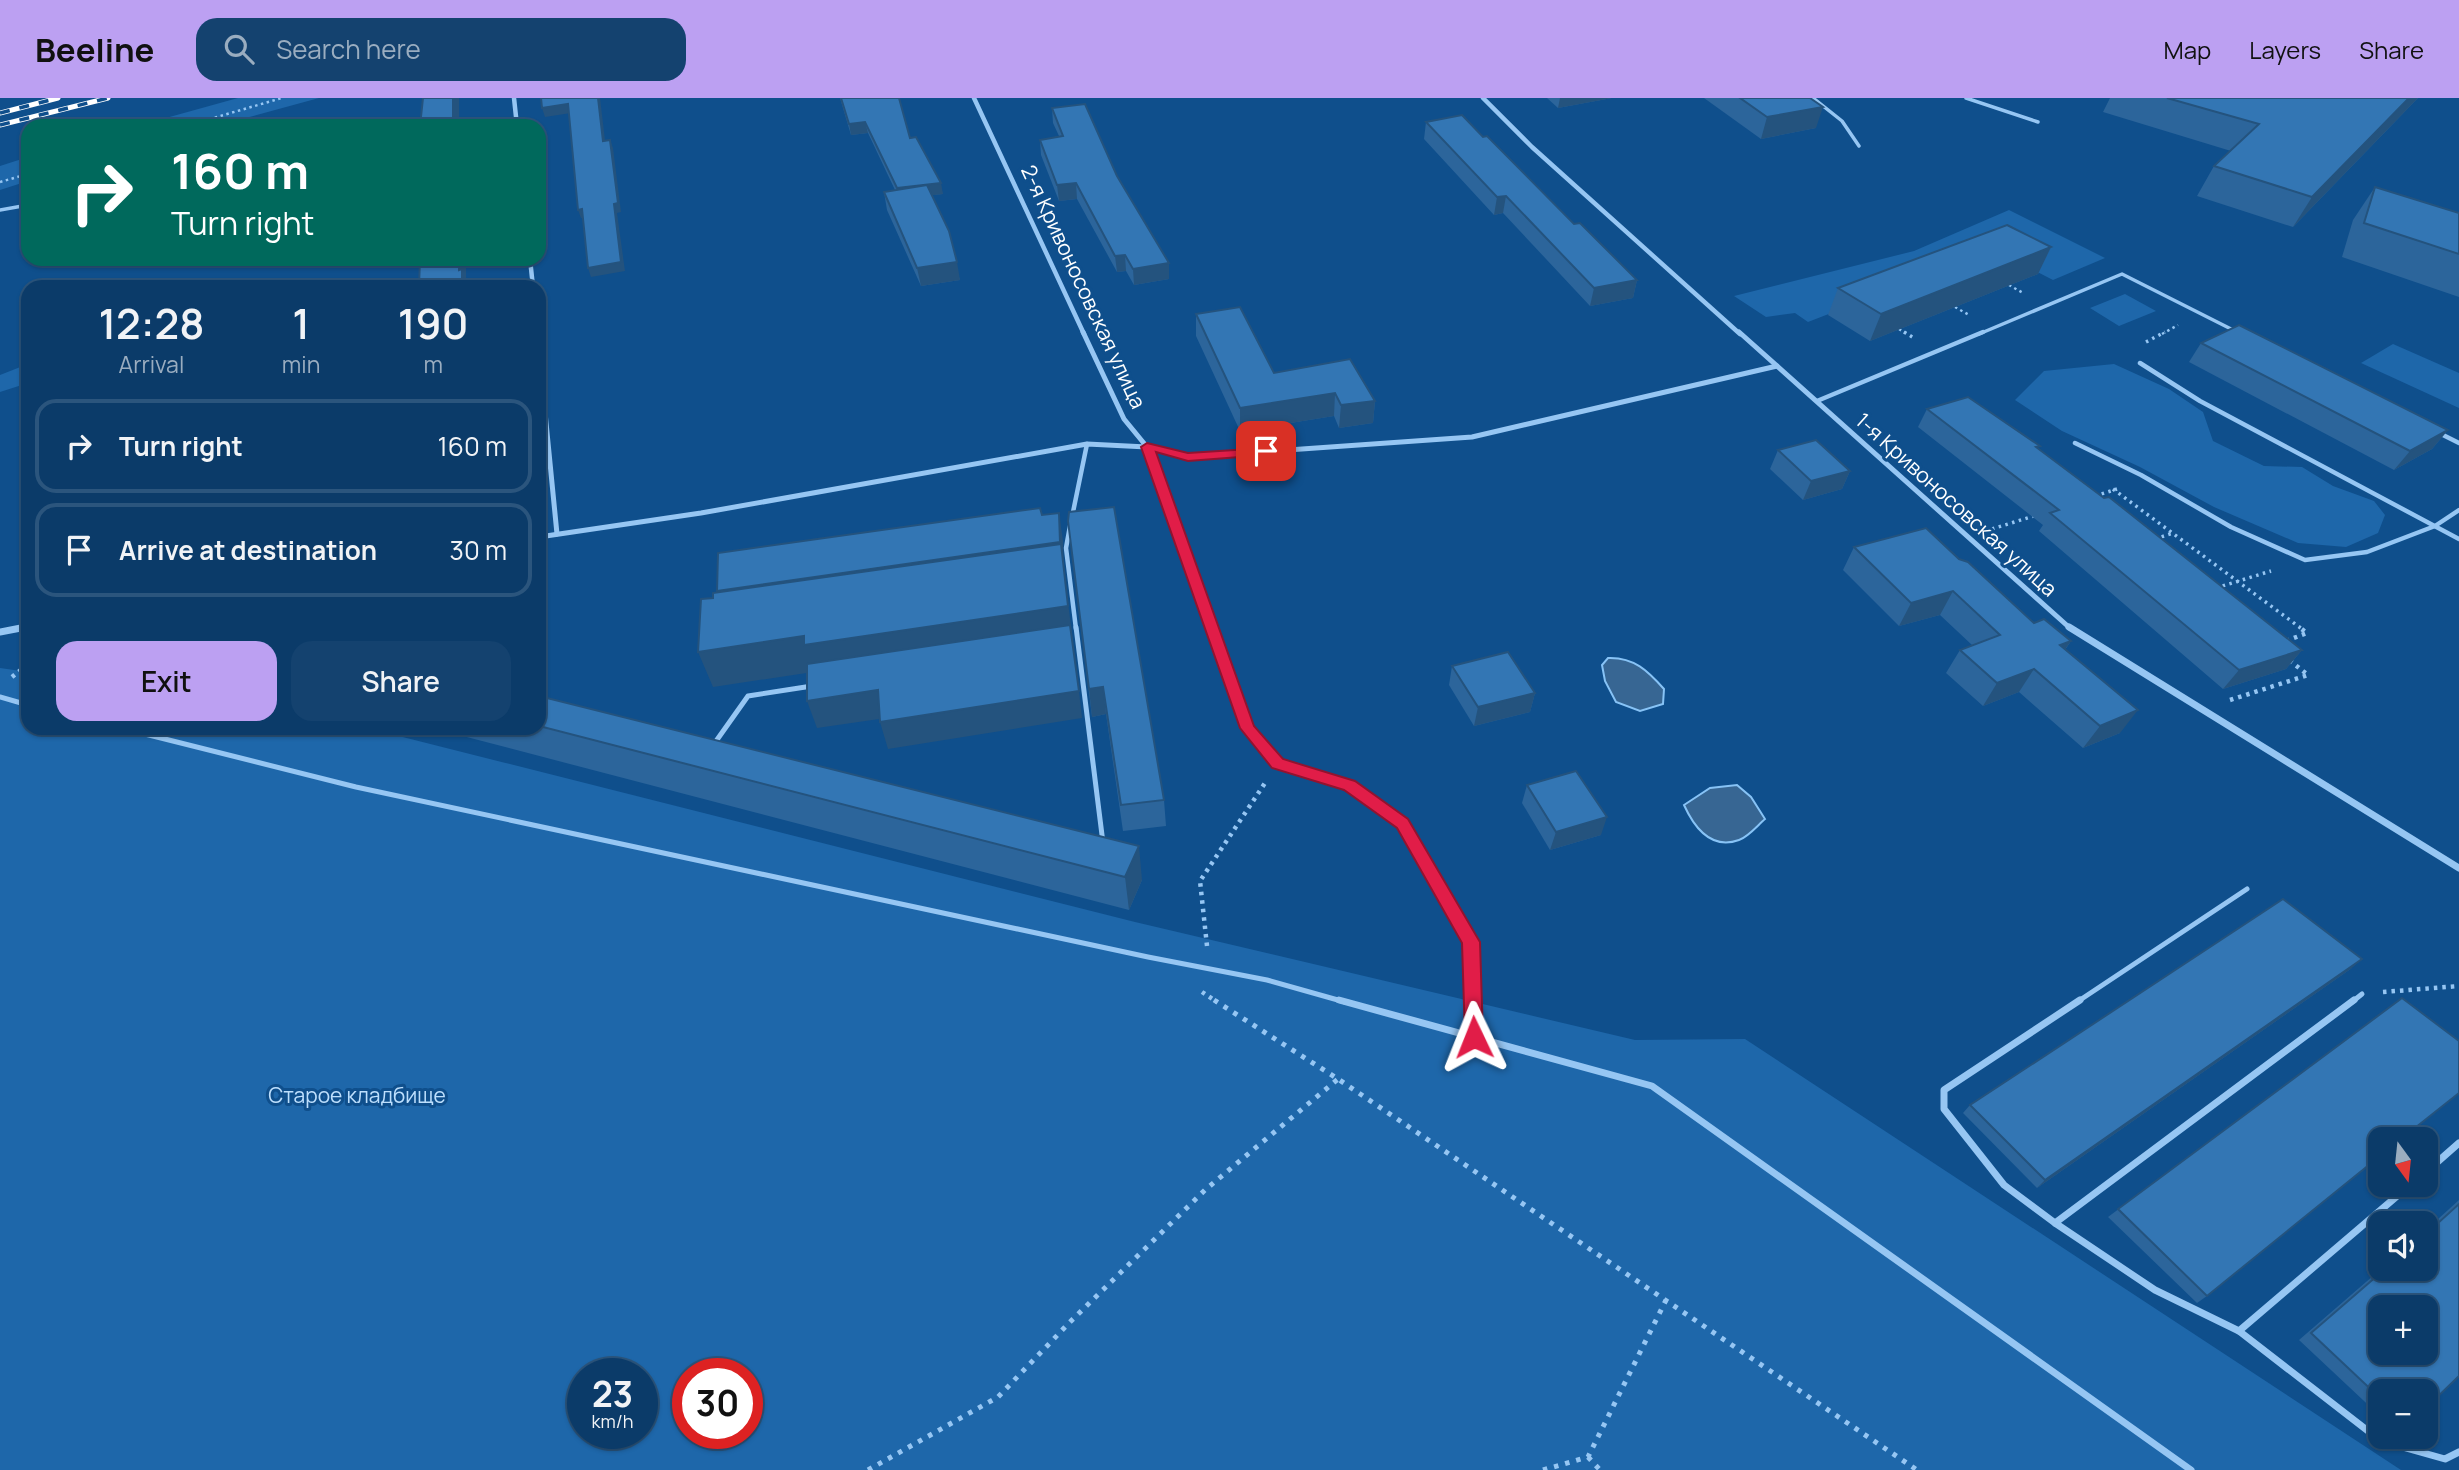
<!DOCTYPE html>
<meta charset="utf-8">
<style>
:root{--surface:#0b3b69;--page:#14426f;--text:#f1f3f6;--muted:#9aadc0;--line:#2b557d;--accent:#bca0f2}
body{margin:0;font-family:Manrope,sans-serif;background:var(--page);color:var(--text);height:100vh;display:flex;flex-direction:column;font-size:26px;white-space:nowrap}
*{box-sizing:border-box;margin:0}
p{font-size:23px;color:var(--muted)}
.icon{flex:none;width:38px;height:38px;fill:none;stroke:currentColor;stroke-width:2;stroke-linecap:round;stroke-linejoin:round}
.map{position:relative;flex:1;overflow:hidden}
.panel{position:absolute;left:21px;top:182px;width:525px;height:455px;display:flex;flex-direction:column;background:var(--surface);border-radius:21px;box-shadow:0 2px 5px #0004,0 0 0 2px var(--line)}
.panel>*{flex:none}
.top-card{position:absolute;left:21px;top:21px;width:525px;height:147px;border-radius:21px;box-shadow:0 2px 5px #0004,0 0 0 2px var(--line);background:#00695c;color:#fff;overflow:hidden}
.needle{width:46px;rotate:165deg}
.tools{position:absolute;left:2368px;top:1029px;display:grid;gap:14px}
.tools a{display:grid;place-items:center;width:70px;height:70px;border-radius:14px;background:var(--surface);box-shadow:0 2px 5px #0004,0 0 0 2px var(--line);font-size:35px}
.speed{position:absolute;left:567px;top:1260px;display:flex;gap:14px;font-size:35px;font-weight:700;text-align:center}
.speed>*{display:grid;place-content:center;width:91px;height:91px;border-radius:50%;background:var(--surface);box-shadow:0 2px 5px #0004,0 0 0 2px var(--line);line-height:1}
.speed small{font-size:18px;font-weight:400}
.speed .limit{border:10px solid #d22;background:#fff;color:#111}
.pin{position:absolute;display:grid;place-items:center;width:60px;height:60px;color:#fff;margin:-30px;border-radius:14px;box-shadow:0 4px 10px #0006}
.me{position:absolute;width:77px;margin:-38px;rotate:358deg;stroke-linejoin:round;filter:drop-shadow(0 0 5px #0008)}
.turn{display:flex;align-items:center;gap:24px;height:147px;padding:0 35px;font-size:32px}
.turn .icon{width:91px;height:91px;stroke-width:2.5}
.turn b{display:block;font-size:49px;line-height:60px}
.eta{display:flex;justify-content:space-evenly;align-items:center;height:119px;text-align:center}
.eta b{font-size:42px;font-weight:600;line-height:49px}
.action{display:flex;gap:14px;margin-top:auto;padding:14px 35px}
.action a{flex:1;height:80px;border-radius:21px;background:var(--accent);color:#111;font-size:28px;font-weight:600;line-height:80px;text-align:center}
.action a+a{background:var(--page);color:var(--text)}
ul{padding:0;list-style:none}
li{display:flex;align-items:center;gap:21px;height:94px;margin:0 14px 10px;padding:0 21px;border:4px solid var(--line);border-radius:21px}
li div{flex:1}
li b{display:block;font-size:26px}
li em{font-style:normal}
header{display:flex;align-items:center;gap:42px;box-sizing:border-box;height:98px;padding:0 35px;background:var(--accent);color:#111}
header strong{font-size:33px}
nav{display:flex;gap:38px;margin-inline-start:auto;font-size:24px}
.search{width:490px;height:63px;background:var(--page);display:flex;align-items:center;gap:18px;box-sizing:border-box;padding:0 24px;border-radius:21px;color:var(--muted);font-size:26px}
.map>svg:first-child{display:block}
</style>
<header>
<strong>Beeline</strong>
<div class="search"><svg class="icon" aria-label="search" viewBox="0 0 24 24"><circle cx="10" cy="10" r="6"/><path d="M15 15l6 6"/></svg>Search here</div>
<nav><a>Map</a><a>Layers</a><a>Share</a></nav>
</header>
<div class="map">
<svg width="2459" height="1372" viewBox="0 0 2459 1372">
<rect width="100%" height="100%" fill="#0f4f8c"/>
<g fill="#1e67aa" fill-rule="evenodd">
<path d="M238,0H319L216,28H137Z"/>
<path d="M28,59V83L0,92V68Z"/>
<path d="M2009,112L2105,160L2053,182L1994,152L1808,224L1795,215L1766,219L1734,198L1914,153Z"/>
<path d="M2125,196L2156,213L2119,228L2090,210Z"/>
<path d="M2393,246L2459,275V310L2361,265Z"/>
<path d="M28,266V285L0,294V277Z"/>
<path d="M2114,266L2169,291L2203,314L2213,343L2264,368L2302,369L2333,388L2374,403L2385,417L2378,435L2346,449L2298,445L2214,409L2140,369L2062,333L2015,302L2044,273Z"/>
<path d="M0,570L28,574V630H367L1135,824L1635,942L1745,941L2401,1372H0ZM583,1276H642V1335H583ZM688,1276H747V1335H688Z"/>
</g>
<g fill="#376693" stroke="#87c3f6" stroke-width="2">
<path d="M1608,560C1634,559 1648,573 1664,591L1663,606L1640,613L1616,604L1605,583L1602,567Z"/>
<path d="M1737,687L1751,699L1765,721C1757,728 1748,739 1739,742C1711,752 1694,729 1684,707L1710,690Z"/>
</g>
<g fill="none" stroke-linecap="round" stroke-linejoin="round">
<g stroke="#96c6f3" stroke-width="2.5" stroke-dasharray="2.5 3.5" stroke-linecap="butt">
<path d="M186,28L282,0"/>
<path d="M0,84L28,76"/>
<path d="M2009,187L2023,195"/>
<path d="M1955,209L1969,217"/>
<path d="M1899,231L1907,236"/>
<path d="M2162,236L2178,227"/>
</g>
<g stroke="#96c6f3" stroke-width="3.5" stroke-dasharray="2.5 4.5" stroke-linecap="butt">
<path d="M1904,234L1914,240"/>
<path d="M2146,244L2165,234"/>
<path d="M2113,391L2302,531"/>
<path d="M2095,398L2117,391"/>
<path d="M1992,431L2037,417"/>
<path d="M2155,441L2173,435"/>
<path d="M2216,490L2271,473"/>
</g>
<g stroke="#96c6f3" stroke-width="4.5" stroke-dasharray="3.5 5" stroke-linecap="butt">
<path d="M2286,543L2307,535L2299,529"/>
<path d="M12,579L28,566"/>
<path d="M2230,602L2308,577L2289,562"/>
<path d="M1207,848L1200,783L1265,685"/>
<path d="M1202,894L1217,904"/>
<path d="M2383,894L2459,888"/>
</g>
<g stroke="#96c6f3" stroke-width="5" stroke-dasharray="4.5 7" stroke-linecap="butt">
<path d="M1214,902L1338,981L1917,1372"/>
<path d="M1588,1359L1600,1372"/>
<path d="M868,1372L998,1299L1070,1224L1205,1092L1338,981"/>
<path d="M1543,1372L1588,1359L1666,1202"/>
</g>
<g stroke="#96c6f3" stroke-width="3.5">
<path d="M1813,0L1842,23L1859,48"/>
<path d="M1966,0L2038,24"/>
<path d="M0,112L28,107"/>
<path d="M1979,236L2122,176L2237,234"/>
</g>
<g stroke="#96c6f3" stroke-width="4.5">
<path d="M2140,265L2200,303L2459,441"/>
<path d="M1817,303L1983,234"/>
<path d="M2439,335L2459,345"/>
<path d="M2075,345L2141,377L2231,429L2305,462L2367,454L2435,428L2459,412"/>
<path d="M1072,419L1087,346"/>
<path d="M1070,428L1066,450L1076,531"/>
</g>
<g stroke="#96c6f3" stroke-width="5">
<path d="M1076,529L1103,745"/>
<path d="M0,599L28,607"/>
<path d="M121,630L356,689L1148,859L1267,882L1345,904"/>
<path d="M714,646L748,598L812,588"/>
<path d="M2077,904L2247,791"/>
<path d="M2352,904L2362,896"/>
</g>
<g stroke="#96c6f3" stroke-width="7">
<path d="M1339,902L1652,988L2191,1372"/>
<path d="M2080,902L1944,992V1011L2004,1087L2055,1125L2155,1192L2239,1233L2381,1343L2445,1361L2459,1354"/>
<path d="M2426,1074L2459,1045"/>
<path d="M2055,1125L2354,902"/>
<path d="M2239,1233L2410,1087"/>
</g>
<g stroke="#96c6f3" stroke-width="4.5">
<path d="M514,0L517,28"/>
<path d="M974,0L1084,236"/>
<path d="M1483,0L1532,49L1740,236"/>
<path d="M530,161L533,189"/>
</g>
<g stroke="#96c6f3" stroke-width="5">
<path d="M1083,234L1124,321L1147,349L1212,531"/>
<path d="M1739,234L2071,531"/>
<path d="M539,253L557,436"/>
<path d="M539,439L701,415L1087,346L1147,349L1188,359L1472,339L1777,268"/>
<path d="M16,531L28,529"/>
</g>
<g stroke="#96c6f3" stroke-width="7">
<path d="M1211,529L1247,630L1277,665L1350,688L1403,725L1471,844L1473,904"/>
<path d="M2069,529L2459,770"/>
<path d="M0,534L26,529"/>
</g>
<path stroke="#96c6f3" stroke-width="9" d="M1473,902L1474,939"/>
<defs>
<g id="rail">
<path d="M0,15L58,0"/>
<path d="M0,27L108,0"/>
</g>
</defs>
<use href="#rail" stroke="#fff" stroke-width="5"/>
<use href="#rail" stroke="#0f4f8c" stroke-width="3.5" stroke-dasharray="10" stroke-linecap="butt"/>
</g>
<g fill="#2c659b">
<path d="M840,0H899L910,40L943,96L932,97L960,182L921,188L887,112L884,94L895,92L868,35L851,37Z"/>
<path d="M1547,0H1612L1558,10Z"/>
<path d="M1704,0H1810L1816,30L1761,41Z"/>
<path d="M2110,0H2418L2293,129L2197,98L2214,68L2231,53L2103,14Z"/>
<path d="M1052,10L1117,78L1169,181L1134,187L1126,173L1117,174L1077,101L1059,103L1041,57L1040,42L1059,38L1053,25Z"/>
<path d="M1426,24L1483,39L1574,126L1637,182L1633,200L1590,208L1503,115L1494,117L1424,41Z"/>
<path d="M2375,89L2459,115V199L2342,159L2353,122Z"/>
<path d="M2051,149L2038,176L1870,243L1828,217L1838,190Z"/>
<path d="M1196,216L1274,275L1375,303L1373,325L1339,330L1334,318L1240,333L1196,238Z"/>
<path d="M2201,245L2448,332L2432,351L2394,372L2189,264Z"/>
<path d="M1927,311L2038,351L2302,552L2286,571L2223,591L2039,433L2043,427L1918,329Z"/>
<path d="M1778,352L1850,373L1842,391L1803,402L1770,371Z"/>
<path d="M1068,423L1164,702L1166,728L1123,733L1106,616L1092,619Z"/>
<path d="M1854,449L1959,461L2034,525L2071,543L2065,552L2120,635L2083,650L2019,594L1983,608L1946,575L1960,552L1972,547L1940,517L1899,528L1843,472Z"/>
<path d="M1452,568L1535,595L1530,614L1474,628L1449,587Z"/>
<path d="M539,598L1142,782L1129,812L432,630H539Z"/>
<path d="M1527,687L1601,737L1550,752L1522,705Z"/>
<path d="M2352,870L2037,1090L1963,1015L1970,1007Z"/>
<path d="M2402,900L2207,1198L2197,1205L2108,1119Z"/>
<path d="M2459,1102V1278L2380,1293V1318L2299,1242L2381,1171H2426V1132Z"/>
</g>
<g fill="#24537e">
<rect x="453" y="0" width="6" height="28"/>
<path d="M598,0H600L606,51L603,43Z"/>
<path d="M1560,0H1612L1558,10Z"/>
<path d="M2409,0H2418L2293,129L2312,99Z"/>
<path d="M568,6L571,15L545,19L542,10Z"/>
<path d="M1823,9L1816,30L1761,41L1767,19Z"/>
<path d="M865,24L868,35L851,37L849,26Z"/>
<path d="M610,42L613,50L621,114L617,115L625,173L591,179L588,170L614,106Z"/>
<path d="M941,85L943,96L899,101L897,90Z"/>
<path d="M1076,85L1077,101L1059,103L1057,87Z"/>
<path d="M1506,98L1503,115L1494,117L1497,99Z"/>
<path d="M582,111L585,120H581L578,112Z"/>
<path d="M2051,149L2038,176L1870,243L1881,216Z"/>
<path d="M1125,157L1126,173L1117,174L1115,158Z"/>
<path d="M459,161H466V179L469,186V189H462L459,172Z"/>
<path d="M957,164L960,182L921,188L917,170Z"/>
<path d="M1169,165V181L1134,187L1133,171Z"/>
<path d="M1637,182L1633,200L1590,208L1594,190Z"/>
<path d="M1335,295L1334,318L1240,333V310Z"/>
<path d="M1375,303L1373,325L1339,330L1341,307Z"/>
<path d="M2448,332L2432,351L2394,372L2410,353Z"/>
<path d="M1850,373L1842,391L1803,402L1811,383Z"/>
<path d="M1059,415L1063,443L1064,472L1073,544L813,574L713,589L698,554L804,538L1068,508L727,521L717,493Z"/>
<path d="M1953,493L1940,517L1899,528L1911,505Z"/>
<path d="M2071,543L2055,566L2060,547Z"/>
<path d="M2302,552L2286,571L2223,591L2239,572Z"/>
<path d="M2034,571L2019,594L1983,608L1997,585Z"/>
<path d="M1103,589L1106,616L1092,619L1089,591Z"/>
<path d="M878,592L886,620L817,630L807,603Z"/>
<path d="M1079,593L1082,620L888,651L880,624Z"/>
<path d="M1535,595L1530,614L1474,628L1478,609Z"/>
<path d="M2138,612L2120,635L2083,650L2100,628Z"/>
<path d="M1607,719L1601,737L1550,752L1556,734Z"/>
<path d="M1139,748L1142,782L1129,812L1125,779Z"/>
<path d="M2362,861L2352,870L2037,1090L2045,1082Z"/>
</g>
<g fill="#3376b4" stroke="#24537e" stroke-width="2" fill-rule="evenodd">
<path d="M423,0H453V28H420Z"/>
<path d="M541,0H598L603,43L610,42L618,105L614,106L621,164L588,170L582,111L578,112L568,6L542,10Z"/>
<path d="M841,0H899L910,40L916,39L941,85L897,90L865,24L849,26Z"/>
<path d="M1740,0H1810L1823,9L1767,19Z"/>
<path d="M2167,0H2409L2312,99L2214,68L2259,26Z"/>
<path d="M1085,6L1117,78L1169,165L1133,171L1125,157L1115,158L1076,85L1057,87L1040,42L1063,38L1052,10Z"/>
<path d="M1462,17L1483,39L1487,38L1574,126L1580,125L1637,182L1594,190L1506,98L1497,99L1426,24Z"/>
<path d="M927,87L949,133L957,164L917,170L884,94Z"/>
<path d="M2375,89L2459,115V156L2364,125Z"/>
<path d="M2007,127L2051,149L1881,216L1838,190Z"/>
<path d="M420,161H459V172L462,171V189H419Z"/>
<path d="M1240,209L1274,275L1350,261L1375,303L1341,307L1335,295L1240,310L1196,216Z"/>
<path d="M2239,227L2448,332L2410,353L2201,245Z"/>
<path d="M1968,299L2040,348L2036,349L2104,400L2109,399L2302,552L2239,572L2050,415L2059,412L1927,311Z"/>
<path d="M1816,342L1850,373L1811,383L1778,352Z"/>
<path d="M1114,409L1164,702L1121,707L1103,589L1089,591L1068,423L1069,414Z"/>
<path d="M1040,410L1042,417L1059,415L1060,444L717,493L718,455Z"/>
<path d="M1926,430L1959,461L1968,464L2034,525L2044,521L2071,543L2060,547L2138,612L2100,628L2034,571L1997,585L1960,552L2000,537L1953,493L1911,505L1854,449Z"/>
<path d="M1061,446L1068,508L804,547V538L698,554L701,501L713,500V495Z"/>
<path d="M1070,527L1079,593L880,624L878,592L807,603V566Z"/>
<path d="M1508,554L1535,595L1478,609L1452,568Z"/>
<path d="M539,598L1139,748L1125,779L539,628Z"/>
<path d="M1576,673L1607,719L1556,734L1527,687Z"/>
<path d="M2283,801L2362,861L2045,1082L1970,1007Z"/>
<path d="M2402,900L2459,943V995L2401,1041H2380V1058L2207,1198L2118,1111Z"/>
<path d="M2459,1106V1278L2426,1310V1293H2380V1300L2311,1235L2385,1171H2426V1136ZM2380,1209H2426V1255H2380Z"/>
</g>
<path fill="#e11d48" stroke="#92132f" stroke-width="2" d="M1147,345L1188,355L1266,350L1272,353L1266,357L1188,363L1156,354L1254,628L1283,661L1355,683L1408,721L1477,839L1480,844L1483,939L1481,944L1474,947L1467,944L1465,939L1462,845L1397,730L1344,692L1272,670L1240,630L1141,349Z"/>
<g text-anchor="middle" stroke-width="6" stroke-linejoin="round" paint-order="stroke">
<g font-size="21" fill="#fff" stroke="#0f4f8c">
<text transform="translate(1083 189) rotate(65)" y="7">2-я Кривоносовская улица</text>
<text transform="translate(1956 407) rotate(42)" y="7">1-я Кривоносовская улица</text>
</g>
<g font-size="21" fill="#bddffd" stroke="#0f4f8c">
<text x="357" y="1005">Старое кладбище</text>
</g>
</g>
</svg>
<div class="tools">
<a><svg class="needle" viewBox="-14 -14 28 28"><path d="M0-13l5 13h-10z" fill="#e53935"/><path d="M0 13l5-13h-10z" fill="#9aadc0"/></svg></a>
<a><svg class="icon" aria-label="sound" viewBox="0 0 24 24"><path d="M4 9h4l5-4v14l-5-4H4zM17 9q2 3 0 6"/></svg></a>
<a>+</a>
<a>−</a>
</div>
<div class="speed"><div>23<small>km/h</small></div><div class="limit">30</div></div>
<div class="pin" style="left:1266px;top:353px;background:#d93025"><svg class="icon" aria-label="arrive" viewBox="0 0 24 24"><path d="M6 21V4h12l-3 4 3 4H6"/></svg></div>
<svg class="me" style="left:1474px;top:939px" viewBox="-20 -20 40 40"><path d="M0-17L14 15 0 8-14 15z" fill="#e11d48" stroke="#fff" stroke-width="4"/></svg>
<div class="top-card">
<div class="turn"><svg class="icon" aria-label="right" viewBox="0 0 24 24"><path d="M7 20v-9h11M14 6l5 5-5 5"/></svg><div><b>160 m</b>Turn right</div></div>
</div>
<section class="panel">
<div class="eta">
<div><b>12:28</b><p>Arrival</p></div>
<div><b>1</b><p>min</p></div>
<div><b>190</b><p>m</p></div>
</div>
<ul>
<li><svg class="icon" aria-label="right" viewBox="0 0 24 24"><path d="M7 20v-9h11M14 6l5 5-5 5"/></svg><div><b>Turn right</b></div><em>160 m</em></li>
<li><svg class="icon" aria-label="arrive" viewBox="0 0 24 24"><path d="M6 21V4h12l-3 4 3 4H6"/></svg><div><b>Arrive at destination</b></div><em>30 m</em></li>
</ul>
<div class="action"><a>Exit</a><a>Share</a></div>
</section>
</div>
